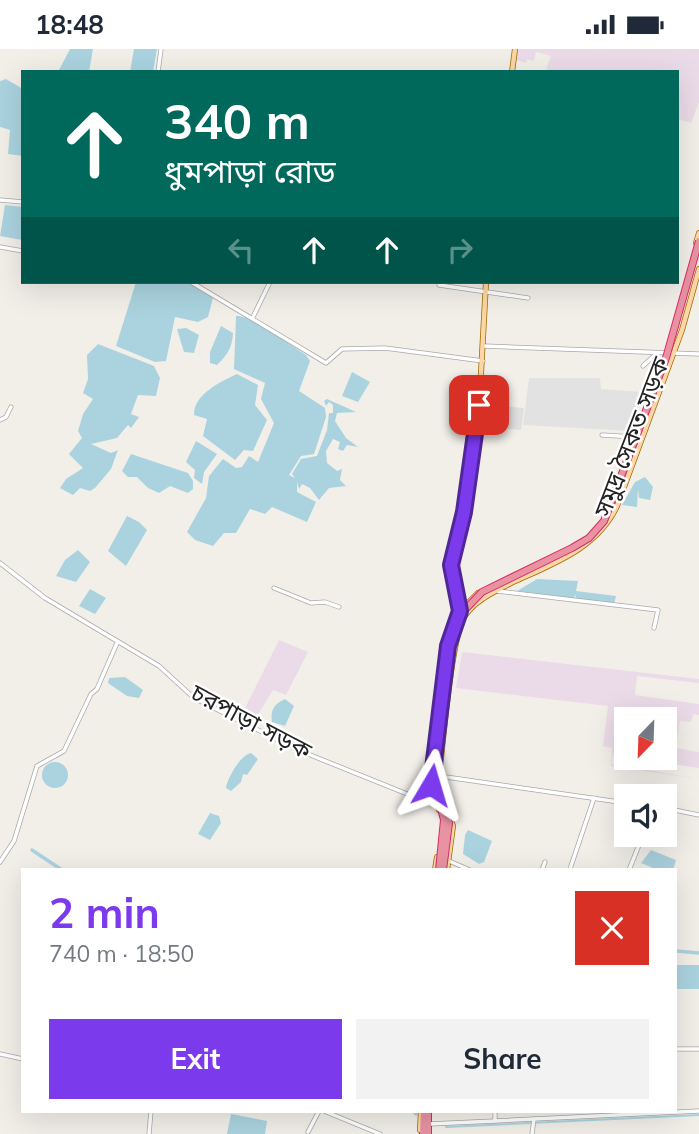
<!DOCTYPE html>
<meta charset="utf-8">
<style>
:root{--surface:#fff;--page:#f2f2f3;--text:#1f2937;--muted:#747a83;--accent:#7c3aed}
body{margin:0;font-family:Mulish,"Noto Sans Bengali",sans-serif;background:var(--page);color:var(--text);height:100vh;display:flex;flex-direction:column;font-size:26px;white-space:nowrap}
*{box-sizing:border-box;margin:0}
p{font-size:23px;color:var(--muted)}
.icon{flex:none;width:38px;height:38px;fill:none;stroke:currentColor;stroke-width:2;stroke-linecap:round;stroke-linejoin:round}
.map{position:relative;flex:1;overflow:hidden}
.sheet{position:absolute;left:21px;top:819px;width:656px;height:245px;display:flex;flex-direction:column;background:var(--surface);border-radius:0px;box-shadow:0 7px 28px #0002}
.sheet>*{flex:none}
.guide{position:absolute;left:21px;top:21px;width:658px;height:214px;border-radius:0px;box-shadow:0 7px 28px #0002;background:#00695c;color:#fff;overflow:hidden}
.needle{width:46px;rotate:203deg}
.controls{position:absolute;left:614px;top:658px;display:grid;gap:14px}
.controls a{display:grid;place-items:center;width:63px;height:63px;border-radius:0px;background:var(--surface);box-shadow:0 7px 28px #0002;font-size:35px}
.pin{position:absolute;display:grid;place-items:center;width:60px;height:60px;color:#fff;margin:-30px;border-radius:14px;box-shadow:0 4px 10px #0006}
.me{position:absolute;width:77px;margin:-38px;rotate:7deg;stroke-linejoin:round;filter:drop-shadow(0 0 5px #0008)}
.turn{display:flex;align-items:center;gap:24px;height:147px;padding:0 28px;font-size:32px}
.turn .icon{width:91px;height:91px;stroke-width:2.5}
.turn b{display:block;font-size:49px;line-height:60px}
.lanes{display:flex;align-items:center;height:66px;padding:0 28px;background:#0003;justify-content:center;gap:35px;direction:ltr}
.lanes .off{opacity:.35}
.round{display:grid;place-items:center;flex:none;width:74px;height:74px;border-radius:0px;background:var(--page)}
.head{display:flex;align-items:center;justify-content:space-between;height:119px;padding:0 28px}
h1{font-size:42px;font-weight:700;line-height:52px;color:var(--accent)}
.cta{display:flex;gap:14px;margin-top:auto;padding:14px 28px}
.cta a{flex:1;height:80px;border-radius:0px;background:var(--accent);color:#fff;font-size:28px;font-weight:700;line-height:80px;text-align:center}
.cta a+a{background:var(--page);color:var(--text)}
.status{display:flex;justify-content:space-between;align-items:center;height:49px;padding:0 35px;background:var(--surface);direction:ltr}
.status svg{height:19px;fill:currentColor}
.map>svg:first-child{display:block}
</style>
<div class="status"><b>18:48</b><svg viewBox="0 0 49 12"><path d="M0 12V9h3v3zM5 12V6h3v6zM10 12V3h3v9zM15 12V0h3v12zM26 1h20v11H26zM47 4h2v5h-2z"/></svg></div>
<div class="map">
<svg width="699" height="1085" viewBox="0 0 699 1085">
<rect width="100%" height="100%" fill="#f2efe9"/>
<path fill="#e0dfdf" d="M480,355L524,359L521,381L478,377L479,371L490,372L491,367L479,366Z"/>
<g fill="#ebdbe8">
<path d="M518,0H699V53L691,74L677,70V23H554L546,20L551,7L536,3L534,12L527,10L526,14L516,11Z"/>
<path d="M279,591L308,603L286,646L273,641L255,671L242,665Z"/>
<path d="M462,603L699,630V634L637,627L635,646L699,655V666L693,665L691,673L680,672L676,699L699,703V719L630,709H665V670H630L631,662L624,661L618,689H626V708L613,706L612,715L699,730L611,717L612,699L603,697L608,657L456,639Z"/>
</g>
<path fill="#e2e2e2" d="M529,329H600L601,340L644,343L632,382L523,376Z"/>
<g fill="#aad3df">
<path d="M70,0H93L89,23H58Z"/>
<path d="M134,0H157L153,23H130Z"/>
<path d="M6,30L23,40V107L8,105L10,81L0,78V32Z"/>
<path d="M5,156L23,158L22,191L0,187Z"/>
<path d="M136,233H186L214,245L208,268L198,273L175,268L166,312L155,313L116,297Z"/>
<path d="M236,267C252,266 291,297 306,306L310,312L299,342L325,359L326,368L314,405L301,407L289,426L295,429L292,425L301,410L317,407L327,381L329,364H333V356L329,353L326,357L324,352L327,350L356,363L337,364L335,372L346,389L358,398L347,396L343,402L338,400L340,393L333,390L326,402L327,414L337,422L342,420L340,431L346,437L329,439L319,451L310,439L302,435L299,440L297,433V443L316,453L307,473L272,458L265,465L250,460L236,484H224L213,497L195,491L187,483L206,449L209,427L223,410L236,419L242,418L249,407L258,413L274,374L261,350L265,334L234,320Z"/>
<path d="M221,277L233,284C232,299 228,305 217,316L210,314V303Z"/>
<path d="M186,279L199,286L194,304L184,303L177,280Z"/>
<path d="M98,295L154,317L160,329L156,347L138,346L131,365L139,368L131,379L128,376L117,389L91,395L111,404L118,401L111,420L95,439L90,442L80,439L73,446L60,439L66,430L83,419L69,405L82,389L78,382L83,365L93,350L83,344L88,330L87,306Z"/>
<path d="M352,323L370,333L358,353L342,347Z"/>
<path d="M237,325L258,336L255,356L267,371L253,402L244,401L235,411L203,387L207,370L194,366C194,345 220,333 237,325Z"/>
<path d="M196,392L217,405L204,423L202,435L194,429L195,421L186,413Z"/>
<path d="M131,405L188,424L193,432V440L188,444L170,437L159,444L148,439L137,428H128L122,422Z"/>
<path d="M645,428L653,438L650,451L639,449L638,440L637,458L622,456L635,433Z"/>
<path d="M127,467L139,473L147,481L126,517L108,502Z"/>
<path d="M78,501L90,513L76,533L56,527L65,511Z"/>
<path d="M537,530L578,532L576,542L616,547L614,555L576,550L575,545L574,549L517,542Z"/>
<path d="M90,540L106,549L95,565L79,557Z"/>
<path d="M125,628L143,641L139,649L127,647L108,634L109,629Z"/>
<path d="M285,650L294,657L285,677L272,673C270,661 274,655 285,650Z"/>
<path d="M251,704L258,710L247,726L243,725L241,733L231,742L226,739C227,730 240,706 251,704Z"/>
<circle cx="55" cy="726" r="13"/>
<path d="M210,764L219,767L221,774L210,791L198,785Z"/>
<path d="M468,781L492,792L484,813L479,815L463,805L465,786Z"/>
<path d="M651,801L676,811L673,821H658L641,814Z"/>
<rect x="676" y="916" width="23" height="24"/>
<path d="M231,1065L267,1072L265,1085H227Z"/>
</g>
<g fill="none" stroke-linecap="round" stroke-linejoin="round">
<path stroke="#aad3df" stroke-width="2" d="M446,1078L699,1066"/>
<g stroke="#aad3df" stroke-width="3.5">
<path d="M32,801L62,821"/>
<path d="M676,902L699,904"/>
<path d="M413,1062L416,1065"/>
</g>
<defs>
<g id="minor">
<path d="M158,23L161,0"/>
<path d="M0,151L23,153"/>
<path d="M0,198L23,202"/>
<path d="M191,233L326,314L342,300L385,299L483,312"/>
<path d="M439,236L528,249"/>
<path d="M253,268L270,233"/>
<path d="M484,297L699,305"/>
<path d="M643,317L656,305"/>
<path d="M0,371L6,368L11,358"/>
<path d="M602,386L635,388"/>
<path d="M0,514L45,549L159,617L194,649L298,701L437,757"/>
<path d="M274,539L311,554L325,553L339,558"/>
<path d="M497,542L658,561L654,579"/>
<path d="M439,727L626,754"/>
<path d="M665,759L699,766"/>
<path d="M449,812L470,821"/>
<path d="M0,813L14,792L37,717L64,702L91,645L97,640L117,594"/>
<path d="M570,820L594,749"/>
<path d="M542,821L545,813"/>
<path d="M629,821L643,786"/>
<path d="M676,1000H699"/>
<path d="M0,1005L23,1010"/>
<path d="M324,1062L380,1085"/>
<path d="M495,1062V1072L699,1062"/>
<path d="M429,1075L495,1072"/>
<path d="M308,1083L319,1062"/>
<path d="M149,1085L151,1062"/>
<path d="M532,1085L534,1070"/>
</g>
<g id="major">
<path d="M512,23L515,0"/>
<path d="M696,194L699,184"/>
<path d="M459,561L451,516L464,463L478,379L486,233"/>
<path d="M449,592L460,562L478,544"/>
<path d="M431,729L433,746L439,761"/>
<path d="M435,821L437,808"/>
<path d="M447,821L453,777L440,739L439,727C443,696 451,591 464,568C475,551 494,543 511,534C552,515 597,500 617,457L682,281L699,220"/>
<path d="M420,1081L421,1062"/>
</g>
<g id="highway">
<path d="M423,1085L424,1062"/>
<path d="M428,1085V1062"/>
</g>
</defs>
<use href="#minor" stroke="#a9a9a9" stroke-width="5"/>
<use href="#major" stroke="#a06b00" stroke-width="6"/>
<use href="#highway" stroke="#dc2a67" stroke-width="8"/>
<use href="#minor" stroke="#fff" stroke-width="3.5"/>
<use href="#major" stroke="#fcd6a4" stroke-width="4.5"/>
<use href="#highway" stroke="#e892a2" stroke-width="6"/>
<defs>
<g id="highway-bridge">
<path d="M440,748L449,774L443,821"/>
<path d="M439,821L444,771L433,729L449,603L460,566L482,543L572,499L589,489L604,472L666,309L699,192"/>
</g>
</defs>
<use href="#highway-bridge" stroke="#dc2a67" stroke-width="8" stroke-linecap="butt"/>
<use href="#highway-bridge" stroke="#e892a2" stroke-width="6"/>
</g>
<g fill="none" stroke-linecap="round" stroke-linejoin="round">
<defs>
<path id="route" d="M431,736L448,597L460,562L451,516L464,463L479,356"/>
</defs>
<use href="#route" stroke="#51269a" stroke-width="18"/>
<use href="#route" stroke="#7c3aed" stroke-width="12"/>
</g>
<g text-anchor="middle" stroke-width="5" stroke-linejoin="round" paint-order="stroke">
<g font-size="24" fill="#222" stroke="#fff">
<text transform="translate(632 388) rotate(-69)" y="8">সমুদ্র সৈকত সড়ক</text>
<text transform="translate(251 673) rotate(28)" y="8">চরপাড়া সড়ক</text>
</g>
</g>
</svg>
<div class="controls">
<a><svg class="needle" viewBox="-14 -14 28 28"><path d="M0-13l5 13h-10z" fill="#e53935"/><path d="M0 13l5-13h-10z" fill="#747a83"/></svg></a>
<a><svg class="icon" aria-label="sound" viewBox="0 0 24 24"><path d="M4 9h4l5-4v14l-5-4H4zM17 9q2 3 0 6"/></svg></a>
</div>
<div class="pin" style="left:479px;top:356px;background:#d93025"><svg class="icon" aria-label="arrive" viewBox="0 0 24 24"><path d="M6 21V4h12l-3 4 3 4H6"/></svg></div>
<svg class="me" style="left:431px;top:736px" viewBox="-20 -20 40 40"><path d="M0-17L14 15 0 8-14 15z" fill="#7c3aed" stroke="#fff" stroke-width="4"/></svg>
<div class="guide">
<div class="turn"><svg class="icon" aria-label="ahead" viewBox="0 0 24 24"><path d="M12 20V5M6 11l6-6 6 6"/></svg><div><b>340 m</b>ধুমপাড়া রোড</div></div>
<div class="lanes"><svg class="icon off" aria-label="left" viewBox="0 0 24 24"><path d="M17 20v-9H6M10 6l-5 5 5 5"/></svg><svg class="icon" aria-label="ahead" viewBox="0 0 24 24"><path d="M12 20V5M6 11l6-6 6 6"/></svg><svg class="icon" aria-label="ahead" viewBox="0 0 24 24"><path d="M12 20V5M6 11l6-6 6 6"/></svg><svg class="icon off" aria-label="right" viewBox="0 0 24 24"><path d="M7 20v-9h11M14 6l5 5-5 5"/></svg></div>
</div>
<section class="sheet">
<div class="head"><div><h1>2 min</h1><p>740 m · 18:50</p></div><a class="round" style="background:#d93025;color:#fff"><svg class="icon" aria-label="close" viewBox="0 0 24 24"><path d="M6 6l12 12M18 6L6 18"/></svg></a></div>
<div class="cta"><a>Exit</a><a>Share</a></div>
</section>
</div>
